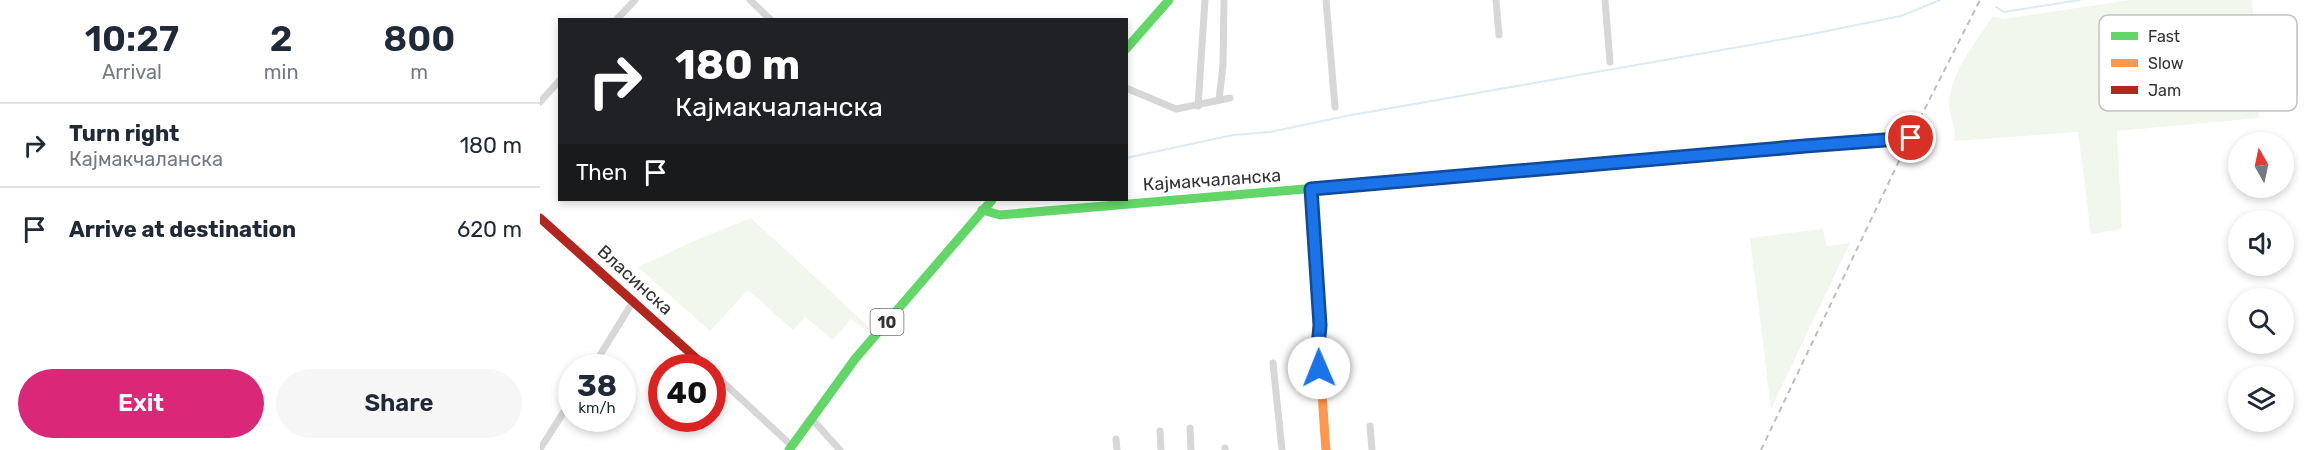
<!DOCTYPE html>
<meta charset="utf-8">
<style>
:root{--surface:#fff;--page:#f6f6f7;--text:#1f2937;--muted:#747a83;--line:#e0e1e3;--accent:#db2777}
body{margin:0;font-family:Rubik,sans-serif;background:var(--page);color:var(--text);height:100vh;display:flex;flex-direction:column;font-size:22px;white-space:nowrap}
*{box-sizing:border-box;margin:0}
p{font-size:20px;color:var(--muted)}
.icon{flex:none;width:33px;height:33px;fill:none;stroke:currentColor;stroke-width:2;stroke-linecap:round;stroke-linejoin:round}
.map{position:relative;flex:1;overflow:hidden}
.details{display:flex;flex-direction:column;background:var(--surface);width:540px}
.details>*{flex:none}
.hud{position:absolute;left:18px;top:18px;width:570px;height:183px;border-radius:0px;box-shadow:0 3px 9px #0003;background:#202124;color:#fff;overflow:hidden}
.needle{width:39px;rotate:351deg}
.controls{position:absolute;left:1688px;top:132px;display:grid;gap:12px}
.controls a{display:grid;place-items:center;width:66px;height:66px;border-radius:50%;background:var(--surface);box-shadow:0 3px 9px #0003;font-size:30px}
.speed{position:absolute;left:18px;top:354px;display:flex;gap:12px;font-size:30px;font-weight:700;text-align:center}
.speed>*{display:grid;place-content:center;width:78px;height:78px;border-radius:50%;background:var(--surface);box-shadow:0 3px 9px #0003;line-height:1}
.speed small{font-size:15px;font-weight:400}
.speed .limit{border:9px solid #d22;background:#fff;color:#111}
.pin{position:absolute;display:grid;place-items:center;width:51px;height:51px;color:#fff;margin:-26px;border:3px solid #fff;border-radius:50%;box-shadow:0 2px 6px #0007}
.me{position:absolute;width:66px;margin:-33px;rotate:359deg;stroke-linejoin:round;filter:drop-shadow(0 0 4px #0008)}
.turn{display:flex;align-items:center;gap:21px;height:126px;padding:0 18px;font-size:27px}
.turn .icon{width:78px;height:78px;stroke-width:2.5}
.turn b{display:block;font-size:42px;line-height:51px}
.then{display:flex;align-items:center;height:57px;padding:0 18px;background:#0003;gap:12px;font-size:22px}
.eta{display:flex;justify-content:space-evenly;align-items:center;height:102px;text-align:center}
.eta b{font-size:36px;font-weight:600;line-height:42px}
.button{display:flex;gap:12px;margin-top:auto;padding:12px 18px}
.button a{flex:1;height:69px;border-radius:36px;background:var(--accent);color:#fff;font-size:24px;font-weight:600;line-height:69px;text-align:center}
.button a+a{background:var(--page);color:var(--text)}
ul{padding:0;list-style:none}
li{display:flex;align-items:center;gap:18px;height:84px;padding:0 18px;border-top:2px solid var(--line)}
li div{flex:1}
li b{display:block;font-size:22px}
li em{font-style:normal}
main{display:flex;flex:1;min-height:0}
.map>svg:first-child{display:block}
</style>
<main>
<section class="details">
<div class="eta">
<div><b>10:27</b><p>Arrival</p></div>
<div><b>2</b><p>min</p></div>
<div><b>800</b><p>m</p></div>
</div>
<ul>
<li><svg class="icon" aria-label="right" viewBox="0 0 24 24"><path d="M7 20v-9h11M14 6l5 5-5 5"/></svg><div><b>Turn right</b><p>Кајмакчаланска</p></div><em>180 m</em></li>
<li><svg class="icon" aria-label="arrive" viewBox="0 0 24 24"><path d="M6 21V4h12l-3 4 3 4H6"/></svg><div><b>Arrive at destination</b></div><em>620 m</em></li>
</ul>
<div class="button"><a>Exit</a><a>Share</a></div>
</section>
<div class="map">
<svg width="1772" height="450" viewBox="0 0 1772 450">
<rect width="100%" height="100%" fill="#fff"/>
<g fill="#f2f7ee">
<path d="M1589,0H1712L1719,118L1577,131L1582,229L1551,234L1538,132L1414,141C1417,126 1409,118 1409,104C1410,72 1436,42 1453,16L1463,19Z"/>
<path d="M211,218L328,326V332L311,319L293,340L265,317L253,330L208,290L170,331L98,267L165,236Z"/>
<path d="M1283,229L1286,246L1310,243L1231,409L1210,238Z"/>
</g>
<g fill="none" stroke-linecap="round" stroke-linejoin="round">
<g stroke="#dceaf4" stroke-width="2">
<path d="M1456,7L1464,12L1540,0"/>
<path d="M586,158L693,135L730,132L806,116L1267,35L1361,16L1400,0"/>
</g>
<g stroke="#d7d7d7" stroke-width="7">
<path d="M210,0L231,20"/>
<path d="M786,0L795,107"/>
<path d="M956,0L959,35"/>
<path d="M1065,0L1070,62"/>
<path d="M76,20L95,0"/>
<path d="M586,88L636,109L690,98"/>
<path d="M679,100L683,65L684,0"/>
<path d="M0,102L20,80"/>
<path d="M658,106L665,0"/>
<path d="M733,363L742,450"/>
<path d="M52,368L94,300"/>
<path d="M172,372L252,446"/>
<path d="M272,419L300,450"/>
<path d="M830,426L832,450"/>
<path d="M650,428L651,450"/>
<path d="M620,431L621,450"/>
<path d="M576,439L577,450"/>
<path d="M685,448V450"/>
<path d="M0,449L32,399"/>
</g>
<g stroke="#63d668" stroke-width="9">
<path d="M586,49L629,0"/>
<path d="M442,210L460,215L788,187"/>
<path d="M249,450L315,359L452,200"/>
</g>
<g stroke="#ff974d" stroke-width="9">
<path d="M788,187L1262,145"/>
<path d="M771,189C777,276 779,363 786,450"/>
</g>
<g stroke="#b3261e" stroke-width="9">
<path d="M1262,145L1370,138"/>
<path d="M0,218L167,368"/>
</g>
<path stroke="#bebebe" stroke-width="2" stroke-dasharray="6 4.5" stroke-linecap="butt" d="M1221,450L1370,138L1440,0"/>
</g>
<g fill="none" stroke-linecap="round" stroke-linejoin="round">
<defs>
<path id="route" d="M779,368L778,348L780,325L771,189L1265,146L1371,138"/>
</defs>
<use href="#route" stroke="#114b97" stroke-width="15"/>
<use href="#route" stroke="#1a73e8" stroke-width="10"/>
</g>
<g text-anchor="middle" stroke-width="6" stroke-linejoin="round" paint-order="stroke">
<rect fill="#fff" stroke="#707070" stroke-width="1.5" x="330.5" y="309" width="33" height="26" rx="4.5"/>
<g font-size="16" font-weight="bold" fill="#333">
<text x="347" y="328">10</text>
</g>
<g font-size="18" fill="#333" stroke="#fff">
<text transform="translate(672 180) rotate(-4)" y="6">Кајмакчаланска</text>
<text transform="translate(95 280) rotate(42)" y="6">Власинска</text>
</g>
</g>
<rect x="1559" y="15" width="198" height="96" rx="9" fill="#fff" stroke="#c2c2c2" stroke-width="1.5"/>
<rect x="1571" y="32" width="27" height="8" fill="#63d668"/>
<rect x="1571" y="59" width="27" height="8" fill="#ff974d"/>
<rect x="1571" y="86" width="27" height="8" fill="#b3261e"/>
<g font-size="16" fill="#333">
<text x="1608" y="42">Fast</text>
<text x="1608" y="69">Slow</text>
<text x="1608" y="96">Jam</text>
</g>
</svg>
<div class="controls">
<a><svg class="needle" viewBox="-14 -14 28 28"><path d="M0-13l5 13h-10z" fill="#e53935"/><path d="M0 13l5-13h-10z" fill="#747a83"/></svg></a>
<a><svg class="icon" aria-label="sound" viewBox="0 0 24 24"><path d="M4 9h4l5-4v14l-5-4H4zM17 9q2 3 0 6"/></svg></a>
<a><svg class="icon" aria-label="search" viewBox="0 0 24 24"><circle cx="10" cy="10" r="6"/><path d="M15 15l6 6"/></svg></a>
<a><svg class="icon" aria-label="layers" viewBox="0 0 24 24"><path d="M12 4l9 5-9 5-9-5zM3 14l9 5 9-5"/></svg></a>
</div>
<div class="speed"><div>38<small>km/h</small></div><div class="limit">40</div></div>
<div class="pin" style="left:1371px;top:138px;background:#d93025"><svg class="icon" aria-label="arrive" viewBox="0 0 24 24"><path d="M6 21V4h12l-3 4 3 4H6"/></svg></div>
<svg class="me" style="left:779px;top:368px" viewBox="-20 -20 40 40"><circle r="19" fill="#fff"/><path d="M0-13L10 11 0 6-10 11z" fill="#1a73e8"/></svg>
<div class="hud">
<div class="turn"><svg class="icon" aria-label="right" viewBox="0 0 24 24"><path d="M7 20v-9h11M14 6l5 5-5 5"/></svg><div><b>180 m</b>Кајмакчаланска</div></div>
<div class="then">Then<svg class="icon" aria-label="arrive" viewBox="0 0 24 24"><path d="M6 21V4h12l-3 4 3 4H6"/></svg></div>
</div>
</div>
</main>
